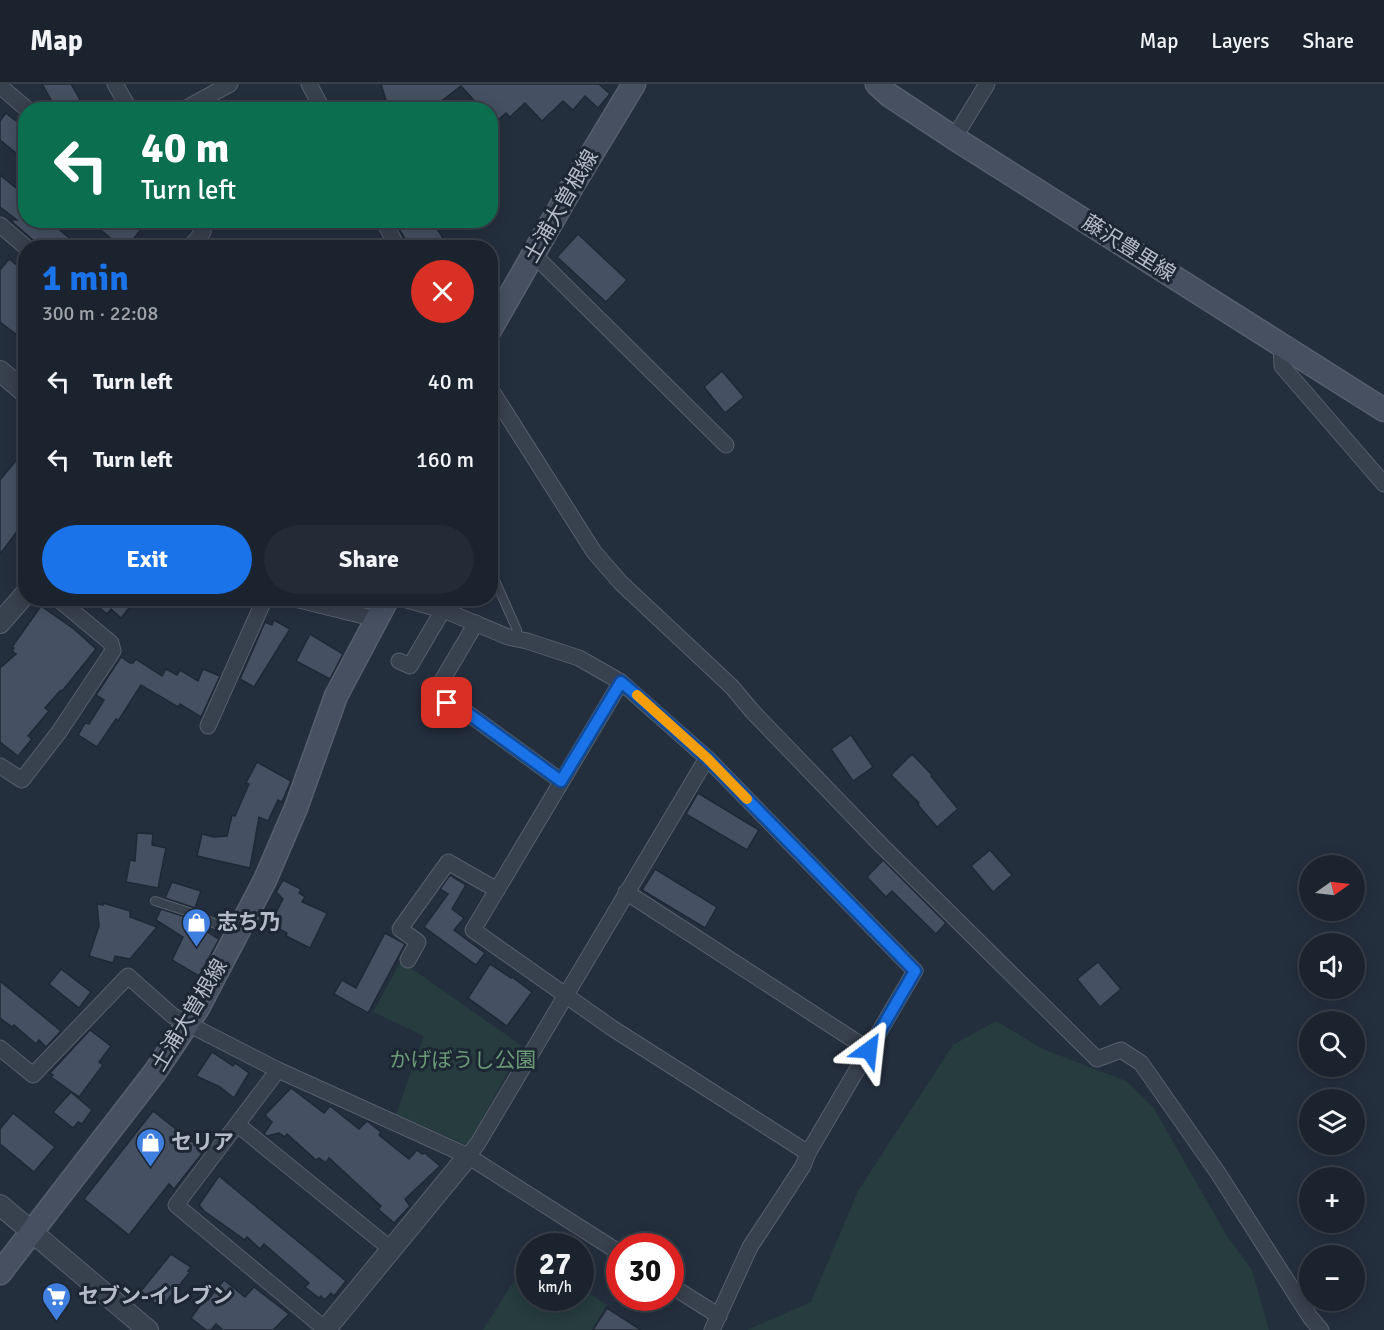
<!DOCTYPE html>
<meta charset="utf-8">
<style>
:root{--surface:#1b232e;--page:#242b36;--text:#f1f3f6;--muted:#a0a4aa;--line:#39404a;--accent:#1a73e8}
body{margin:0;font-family:Signika,"Noto Sans JP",sans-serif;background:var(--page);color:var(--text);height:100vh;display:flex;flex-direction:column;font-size:22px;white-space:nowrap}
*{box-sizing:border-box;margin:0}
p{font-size:20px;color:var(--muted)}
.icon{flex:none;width:33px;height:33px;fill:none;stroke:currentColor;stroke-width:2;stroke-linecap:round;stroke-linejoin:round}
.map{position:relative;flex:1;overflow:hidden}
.details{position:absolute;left:18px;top:156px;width:480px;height:366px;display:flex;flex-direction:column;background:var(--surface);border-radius:24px;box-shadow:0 3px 15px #0003,0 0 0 2px var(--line)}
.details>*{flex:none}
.banner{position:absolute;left:18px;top:18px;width:480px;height:126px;border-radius:24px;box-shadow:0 3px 15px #0003,0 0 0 2px var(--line);background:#0b6e4f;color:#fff;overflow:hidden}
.needle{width:39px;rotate:76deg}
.fabs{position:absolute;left:1299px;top:771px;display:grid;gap:12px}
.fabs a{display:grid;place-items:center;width:66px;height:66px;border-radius:50%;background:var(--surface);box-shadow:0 3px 15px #0003,0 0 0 2px var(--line);font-size:30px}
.speed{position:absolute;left:516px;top:1149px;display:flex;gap:12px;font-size:30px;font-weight:700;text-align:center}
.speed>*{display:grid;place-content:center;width:78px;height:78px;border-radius:50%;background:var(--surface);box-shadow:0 3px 15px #0003,0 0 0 2px var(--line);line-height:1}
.speed small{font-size:15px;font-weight:400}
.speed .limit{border:9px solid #d22;background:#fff;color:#111}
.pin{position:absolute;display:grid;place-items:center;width:51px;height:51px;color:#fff;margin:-26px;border-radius:12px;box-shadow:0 3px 9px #0006}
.me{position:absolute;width:66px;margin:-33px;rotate:30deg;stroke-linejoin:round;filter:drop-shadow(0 0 4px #0008)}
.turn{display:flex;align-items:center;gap:21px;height:126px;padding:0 24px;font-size:27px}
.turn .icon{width:78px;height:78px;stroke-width:2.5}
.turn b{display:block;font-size:42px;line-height:51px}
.round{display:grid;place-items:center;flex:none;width:63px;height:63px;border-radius:32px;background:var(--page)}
.summary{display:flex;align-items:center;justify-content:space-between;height:102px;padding:0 24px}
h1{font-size:36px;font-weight:700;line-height:45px;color:var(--accent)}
.action{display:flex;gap:12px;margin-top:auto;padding:12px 24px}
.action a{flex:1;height:69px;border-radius:36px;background:var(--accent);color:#fff;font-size:24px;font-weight:700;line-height:69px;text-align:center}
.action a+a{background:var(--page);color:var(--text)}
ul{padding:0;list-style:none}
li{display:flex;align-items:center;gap:18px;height:78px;padding:0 24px}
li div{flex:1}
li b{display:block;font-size:22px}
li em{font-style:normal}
header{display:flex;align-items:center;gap:36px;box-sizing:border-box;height:84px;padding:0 30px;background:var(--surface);border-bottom:2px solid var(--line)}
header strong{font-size:28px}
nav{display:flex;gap:33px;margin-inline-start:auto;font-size:21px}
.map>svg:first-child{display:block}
</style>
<header>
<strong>Map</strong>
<nav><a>Map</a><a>Layers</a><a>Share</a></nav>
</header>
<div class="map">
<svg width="1384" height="1246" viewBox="0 0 1384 1246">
<rect width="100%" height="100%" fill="#242f3e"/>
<g fill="#263c3f">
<path d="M401,877L522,962L470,1057L464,1060L396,1030L424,952L373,928Z"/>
<path d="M996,937L1043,965L1126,997L1153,1023L1227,1152L1252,1186L1269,1246H747L811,1218L858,1107L953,961Z"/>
<path d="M529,1173L530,1214H580L581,1204L607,1221L592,1246H483Z"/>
</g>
<g fill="#455162" stroke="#1f2835" stroke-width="1.5">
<path d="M42,0H71L86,26H57Z"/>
<path d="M381,0H599L610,10L598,24L585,12L573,26L563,17L542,37L525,19L510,33L506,29L490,43V26H483L461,2L430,26H389Z"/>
<path d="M6,29L26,45V77L0,56V37Z"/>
<path d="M0,91L26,112V136H48L81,164H42L10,136H17L0,123Z"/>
<path d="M89,136H131L141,145L127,164H122Z"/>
<path d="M406,136H431L450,164H411L397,142Z"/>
<path d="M578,150L627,196L606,218L557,173Z"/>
<path d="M9,175L26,188V258L0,238V186Z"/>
<path d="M722,287L744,313L725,329L704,303Z"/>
<path d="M26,364L25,437L0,470V396Z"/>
<path d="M88,514H137L121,534L111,525L107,530Z"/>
<path d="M41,522L74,545L96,565L63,606L60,607L45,624L49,627L28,652L32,655L18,672L0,658V584L16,570L12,567L14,564L12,563Z"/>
<path d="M274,536L290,545L254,603L240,595L265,538L272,541Z"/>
<path d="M310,550L343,570L330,595L296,577Z"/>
<path d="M121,573L130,579H133L136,575L162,592L166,585L177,591L180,586L198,597L203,585L220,592L201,633L180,620L178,623L141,601L118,637L116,635L97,663L78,651L85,639L89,640L104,616L96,611Z"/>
<path d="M851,651L873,683L853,697L831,665Z"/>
<path d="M912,670L932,691L931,692L958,725L937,743L918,721L919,719L891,691Z"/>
<path d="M257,678L291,697L282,718L278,716L268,737L259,733L250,784L197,772L202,750L214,753L227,752L232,731L235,732L249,700L246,699Z"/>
<path d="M698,709L759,746L747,766L686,730Z"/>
<path d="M137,749L153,750L152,761L166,764L158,804L126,798L130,776L135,777Z"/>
<path d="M990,766L1012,791L993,808L971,782Z"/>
<path d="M883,776L946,839L936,850L892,807L886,813L867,793Z"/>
<path d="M655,785L717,823L705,844L642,806Z"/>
<path d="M450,791L466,801L452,825L464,834L454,846L485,869L476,881L424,843L448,810L440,805Z"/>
<path d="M283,796L301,805L299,809L305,813L302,818L327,829L310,864L286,852L287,849L270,840L283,815L276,808Z"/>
<path d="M172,798L201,807L195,824L165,814Z"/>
<path d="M103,819L130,827V833L157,843L130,875L115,872L113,879L89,872L99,842L97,820L103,821Z"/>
<path d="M161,825L192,835L191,838L219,855L199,892L172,876L183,853L156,836Z"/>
<path d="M385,849L405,860L368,929L334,910L342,896L356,904Z"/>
<path d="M1098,878L1121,905L1100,923L1077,895Z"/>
<path d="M490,880L511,894L512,893L532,908L507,942L468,914Z"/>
<path d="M61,885L91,908L79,924L49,900Z"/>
<path d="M0,897L61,947L46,963L39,956L36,960L14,941L12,943L0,934Z"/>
<path d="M90,946L111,962L99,978L103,981L79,1013L51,993L53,991L50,989Z"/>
<path d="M212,968L233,982L235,979L249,989L234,1014L220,1003L196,992Z"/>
<path d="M291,1004L324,1029L330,1022L359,1045L367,1037L381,1048L379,1051L409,1075L417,1066L422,1070L425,1069L440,1082L405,1115L410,1122L394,1139L378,1125L381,1122L329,1074L326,1079L319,1074L316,1076L287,1050L285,1053L279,1049L267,1052L264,1050L272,1038L265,1031Z"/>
<path d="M71,1008L92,1026L82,1040L78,1038L73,1044L53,1028Z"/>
<path d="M153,1027L204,1067L174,1105L169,1100L129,1151L84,1115Z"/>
<path d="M13,1029L55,1063L34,1088L0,1060V1045Z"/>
<path d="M219,1092L346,1197L334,1212L331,1209L325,1216L321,1212L319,1214L305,1203L309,1199L264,1160L260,1165L247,1153L245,1156L204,1127L199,1121Z"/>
<path d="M171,1170L191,1183L188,1187L190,1188L161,1224L141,1207Z"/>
<path d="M224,1196L245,1213L254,1203L289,1230L273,1246H223L216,1240L211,1246H206L191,1234L204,1216H208Z"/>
<path d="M607,1224L641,1246H593Z"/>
</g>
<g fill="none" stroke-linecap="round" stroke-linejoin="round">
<defs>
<g id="service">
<path d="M490,485L517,546V555"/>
<path d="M155,817L195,830L234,849"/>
</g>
<g id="minor">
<path d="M115,0L130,26"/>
<path d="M309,0L323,26"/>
<path d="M0,2L28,26"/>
<path d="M183,26L230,0"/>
<path d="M954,54L987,0"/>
<path d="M383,136L398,164"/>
<path d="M0,141L27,164"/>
<path d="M189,164L203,148L196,136"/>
<path d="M533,170L726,361"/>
<path d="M1281,260L1282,282L1384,400"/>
<path d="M490,304L594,468L621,499L732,603L752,627L881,761L1097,975L1121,966L1141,979L1218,1089L1310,1233L1321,1246"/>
<path d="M291,514L376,535"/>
<path d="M400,514L446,527L508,553L527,557L579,574L621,598L707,674L915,887L808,1069L803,1082L750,1163L712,1246"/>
<path d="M476,539L433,612L462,625L561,697"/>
<path d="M399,577L410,582L443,526"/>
<path d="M621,598L473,846L612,944L808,1069"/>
<path d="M208,642L265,514"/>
<path d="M0,682L22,696L59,648L113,567L111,559L57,514"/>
<path d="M626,808L869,966"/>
<path d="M408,876L418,858L400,845L448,778L497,806"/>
<path d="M0,964L33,991L128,892L173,932L188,940L278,986L468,1072L620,1169"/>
<path d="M278,986L176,1121L325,1245"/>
<path d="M238,1041L392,1166"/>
<path d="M468,1072L478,1059L707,674"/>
<path d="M670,1201L719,1232"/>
</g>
<g id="tertiary">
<path d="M0,287L26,309"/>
<path d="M0,539L26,509"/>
<path d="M0,1121L148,1246"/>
<path d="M325,1246L468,1072"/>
</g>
<g id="secondary">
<path d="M877,0L889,11L954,54L1384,326"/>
<path d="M490,246L573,101L634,0"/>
<path d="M0,1189L155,988L198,924L265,796L296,724L336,612L388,514"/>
</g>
</defs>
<use href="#service" stroke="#565f6c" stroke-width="10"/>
<use href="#minor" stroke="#565f6c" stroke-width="17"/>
<use href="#tertiary" stroke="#565f6c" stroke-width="22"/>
<use href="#secondary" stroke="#565f6c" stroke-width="25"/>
<use href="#service" stroke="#38414e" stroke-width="8"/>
<use href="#minor" stroke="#38414e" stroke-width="15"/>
<use href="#tertiary" stroke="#38414e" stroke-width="20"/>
<use href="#secondary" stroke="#465061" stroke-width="22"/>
</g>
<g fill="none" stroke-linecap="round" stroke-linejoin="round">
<defs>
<path id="route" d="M447,619L462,625L561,697L621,598L633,608L707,674L915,887L869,966"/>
</defs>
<use href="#route" stroke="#114b97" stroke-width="15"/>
<use href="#route" stroke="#1a73e8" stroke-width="10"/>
<path stroke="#f59e0b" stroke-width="10" d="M637,611L707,674L747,715"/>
</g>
<defs>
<symbol id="shop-pin" viewBox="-11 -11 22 30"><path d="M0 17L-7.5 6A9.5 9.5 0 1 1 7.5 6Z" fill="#3f7fe0" stroke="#1d2633"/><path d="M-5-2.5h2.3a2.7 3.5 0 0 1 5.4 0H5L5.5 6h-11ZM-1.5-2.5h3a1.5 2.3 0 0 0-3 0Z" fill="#fff"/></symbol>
<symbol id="supermarket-pin" viewBox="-11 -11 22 30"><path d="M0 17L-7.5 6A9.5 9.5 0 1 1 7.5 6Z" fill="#3f7fe0" stroke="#1d2633"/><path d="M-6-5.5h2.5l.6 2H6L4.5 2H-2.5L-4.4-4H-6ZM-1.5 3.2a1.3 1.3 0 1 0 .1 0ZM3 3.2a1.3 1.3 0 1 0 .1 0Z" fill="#fff"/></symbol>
</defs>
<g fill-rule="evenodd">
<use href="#shop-pin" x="180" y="822" width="33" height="45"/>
<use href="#shop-pin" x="134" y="1042" width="33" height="45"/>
<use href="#supermarket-pin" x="40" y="1196" width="33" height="45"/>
</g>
<g text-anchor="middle" stroke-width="6" stroke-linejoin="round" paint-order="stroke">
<g font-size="21" fill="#b4bcc9" stroke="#1d2633">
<text transform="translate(561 122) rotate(-60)" y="7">土浦大曽根線</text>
<text transform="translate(1129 164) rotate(32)" y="7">藤沢豊里線</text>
<text transform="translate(189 931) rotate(-59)" y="7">土浦大曽根線</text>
</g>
<g font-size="21" font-weight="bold" fill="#b4bcc9" stroke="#1d2633" text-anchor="start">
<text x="217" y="845">志ち乃</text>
<text x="171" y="1065">セリア</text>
<text x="78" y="1219">セブン-イレブン</text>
</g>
<g font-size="21" fill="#6b9a76" stroke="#1d2633">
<text x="463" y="983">かげぼうし公園</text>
</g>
</g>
</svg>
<div class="fabs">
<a><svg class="needle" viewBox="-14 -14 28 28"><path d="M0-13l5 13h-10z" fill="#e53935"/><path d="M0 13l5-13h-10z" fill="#a0a4aa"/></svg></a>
<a><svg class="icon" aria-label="sound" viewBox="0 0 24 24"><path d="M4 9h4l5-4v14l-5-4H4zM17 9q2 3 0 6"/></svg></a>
<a><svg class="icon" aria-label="search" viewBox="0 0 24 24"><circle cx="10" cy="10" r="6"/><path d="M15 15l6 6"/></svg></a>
<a><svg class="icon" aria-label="layers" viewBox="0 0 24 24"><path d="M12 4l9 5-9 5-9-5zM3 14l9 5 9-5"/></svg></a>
<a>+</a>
<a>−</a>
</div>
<div class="speed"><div>27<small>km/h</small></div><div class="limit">30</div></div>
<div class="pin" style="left:447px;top:619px;background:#d93025"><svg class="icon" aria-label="arrive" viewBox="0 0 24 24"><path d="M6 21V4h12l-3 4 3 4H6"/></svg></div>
<svg class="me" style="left:869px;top:966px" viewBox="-20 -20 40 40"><path d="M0-17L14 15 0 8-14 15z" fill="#1a73e8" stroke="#fff" stroke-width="4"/></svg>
<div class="banner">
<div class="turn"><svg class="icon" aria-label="left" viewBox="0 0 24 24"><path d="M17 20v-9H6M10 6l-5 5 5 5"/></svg><div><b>40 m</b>Turn left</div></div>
</div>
<section class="details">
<div class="summary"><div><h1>1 min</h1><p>300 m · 22:08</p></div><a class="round" style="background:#d93025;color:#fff"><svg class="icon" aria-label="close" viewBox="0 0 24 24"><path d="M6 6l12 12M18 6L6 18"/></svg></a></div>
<ul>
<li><svg class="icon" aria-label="left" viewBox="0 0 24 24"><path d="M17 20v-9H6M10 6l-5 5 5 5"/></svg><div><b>Turn left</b></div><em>40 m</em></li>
<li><svg class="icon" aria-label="left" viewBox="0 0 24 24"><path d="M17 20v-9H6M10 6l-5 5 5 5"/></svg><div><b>Turn left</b></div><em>160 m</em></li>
</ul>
<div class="action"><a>Exit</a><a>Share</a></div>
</section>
</div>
